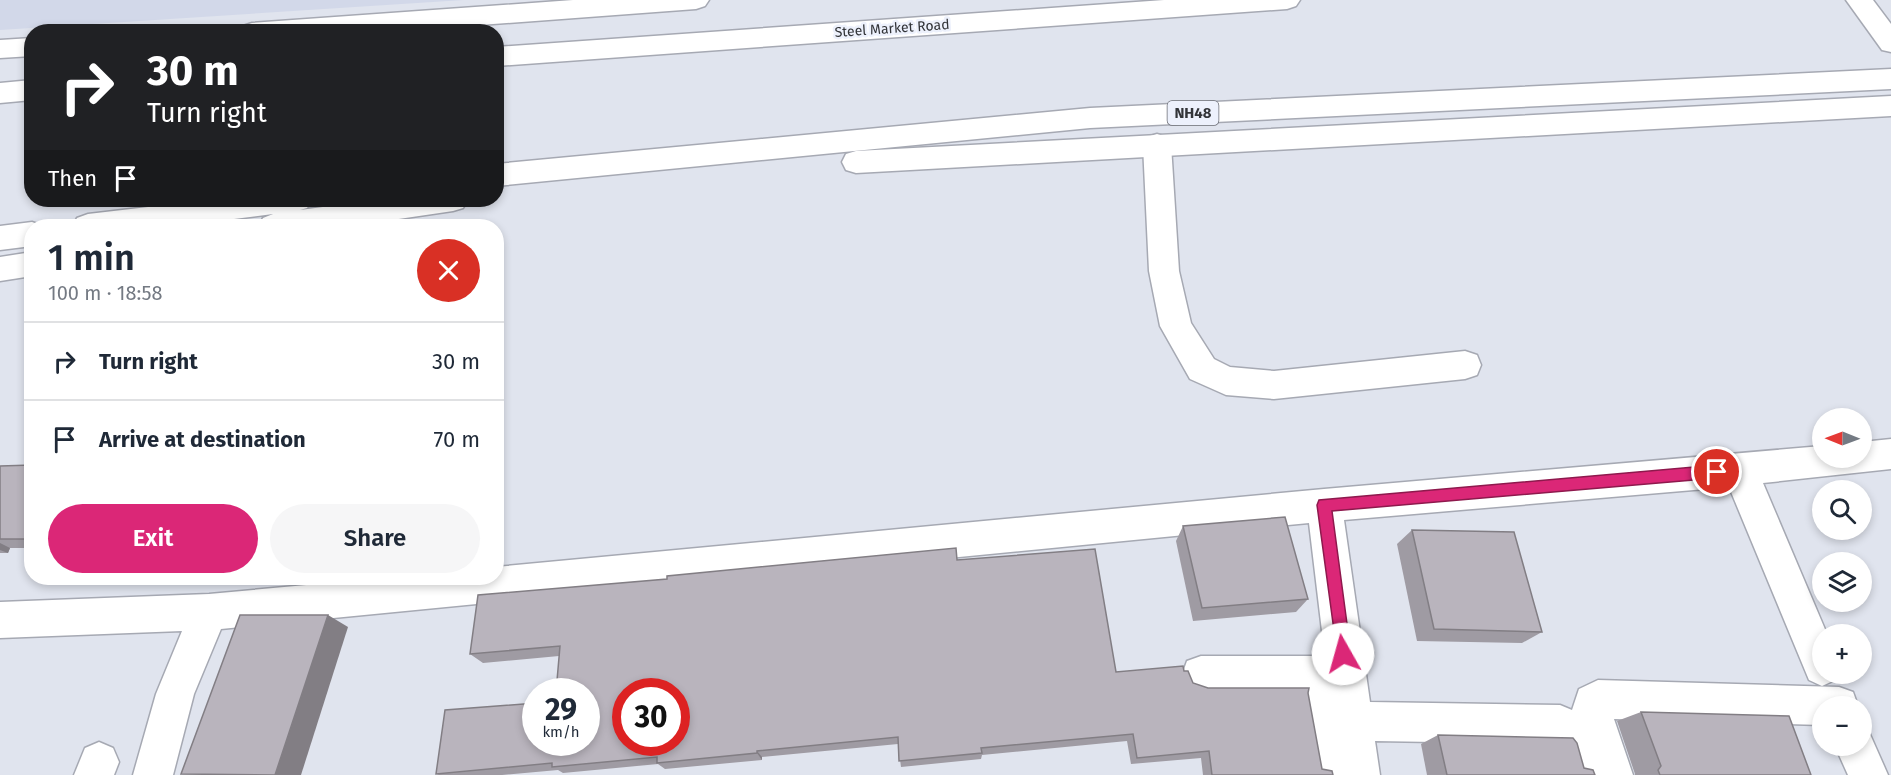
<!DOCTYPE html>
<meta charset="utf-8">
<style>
:root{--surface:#fff;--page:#f6f6f7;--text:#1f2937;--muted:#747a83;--line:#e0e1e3;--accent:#db2777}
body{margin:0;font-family:"Fira Sans",sans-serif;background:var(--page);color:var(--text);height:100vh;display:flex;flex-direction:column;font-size:22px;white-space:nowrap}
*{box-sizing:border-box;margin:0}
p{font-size:20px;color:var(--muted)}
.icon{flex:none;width:33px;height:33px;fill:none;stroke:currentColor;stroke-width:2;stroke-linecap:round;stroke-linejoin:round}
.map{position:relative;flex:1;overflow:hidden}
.drawer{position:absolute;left:24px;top:219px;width:480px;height:366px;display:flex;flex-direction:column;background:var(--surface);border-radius:24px;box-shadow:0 3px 9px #0003}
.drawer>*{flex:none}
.top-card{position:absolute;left:24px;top:24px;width:480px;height:183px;border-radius:24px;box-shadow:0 3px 9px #0003;background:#202124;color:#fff;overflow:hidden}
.needle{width:39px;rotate:271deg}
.buttons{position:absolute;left:1812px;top:408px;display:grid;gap:12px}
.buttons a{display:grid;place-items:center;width:60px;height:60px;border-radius:50%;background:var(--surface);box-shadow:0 3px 9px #0003;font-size:30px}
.speed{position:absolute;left:522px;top:678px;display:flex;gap:12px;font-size:30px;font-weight:700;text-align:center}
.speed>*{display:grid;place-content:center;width:78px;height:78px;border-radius:50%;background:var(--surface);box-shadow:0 3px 9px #0003;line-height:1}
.speed small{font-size:15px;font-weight:400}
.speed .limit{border:9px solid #d22;background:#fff;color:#111}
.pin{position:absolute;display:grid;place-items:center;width:51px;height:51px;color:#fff;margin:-26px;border:3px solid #fff;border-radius:50%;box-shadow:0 2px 6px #0007}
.me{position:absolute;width:66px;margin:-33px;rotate:353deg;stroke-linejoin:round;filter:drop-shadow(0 0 4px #0008)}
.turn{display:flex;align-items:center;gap:21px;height:126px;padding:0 24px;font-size:27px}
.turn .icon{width:78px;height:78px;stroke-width:2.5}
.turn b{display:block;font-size:42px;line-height:51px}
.then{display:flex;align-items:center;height:57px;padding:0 24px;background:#0003;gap:12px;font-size:22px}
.round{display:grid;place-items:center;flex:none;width:63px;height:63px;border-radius:32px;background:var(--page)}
.overview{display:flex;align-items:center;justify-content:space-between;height:102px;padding:0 24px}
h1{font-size:36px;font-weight:600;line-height:45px}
.button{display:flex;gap:12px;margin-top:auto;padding:12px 24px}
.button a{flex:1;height:69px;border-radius:36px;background:var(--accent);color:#fff;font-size:24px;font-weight:600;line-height:69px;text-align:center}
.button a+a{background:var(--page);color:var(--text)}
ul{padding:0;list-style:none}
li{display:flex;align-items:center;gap:18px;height:78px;padding:0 24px;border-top:2px solid var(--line)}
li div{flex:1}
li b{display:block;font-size:22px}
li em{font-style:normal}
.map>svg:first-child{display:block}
</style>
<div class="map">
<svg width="1891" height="775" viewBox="0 0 1891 775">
<rect width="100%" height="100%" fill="#e0e4ee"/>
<path fill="#d2d8e9" d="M0,0H464L0,30Z"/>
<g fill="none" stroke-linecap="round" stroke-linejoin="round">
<defs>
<g id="minor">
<path d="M573,0H709L705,6L696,9L385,32H239L243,26L252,23Z"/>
<path d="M1164,0H1300L1296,6L1287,9L496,66V47Z"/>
<path d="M1846,0H1873L1891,24V52L1882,50Z"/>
<path d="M32,38V56L0,58V40Z"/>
<path d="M32,80V100L0,103V83Z"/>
<path d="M1157,134L1167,137L1171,145L1179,271L1191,323L1214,359L1230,367L1274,371L1465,351L1477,355L1481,365L1477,375L1465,379L1274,399L1226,395L1190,379L1160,326L1149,271L1143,145L1147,137Z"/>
<path d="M1891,439V469L1763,483L1827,634H1822V674H1838L1835,680L1822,686L1809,680L1729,487L1344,520L1370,702L1560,705L1572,710L1579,689L1598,680L1839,687L1853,692L1858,706H1822V725L1614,719L1633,775H1563L1557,751L1552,744L1375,741L1380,775H1313L1300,701L1302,694H1201L1187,689L1182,675L1187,661L1201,656H1325L1309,523L221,629L194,694L173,775H133L156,694L182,631L0,638V602L209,594L383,578H496V567L1324,489L1822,446V458H1862V442Z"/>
<path d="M1862,729L1869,732L1888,775H1848L1835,746H1862Z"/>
<path d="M99,742L113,748L119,762L114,775H74L85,748Z"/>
</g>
<g id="highway">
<path d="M1891,69V89L1090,128L496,186V164L1090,108Z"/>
<path d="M1891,96V116L856,173L846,170L842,162L846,154L856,151Z"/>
<path d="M208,200H312L307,208L300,210L376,200H468L463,208L453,211L351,226H259L263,218L273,214L178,226H73L77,218L88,214Z"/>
<path d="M32,222L43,226H32V246L0,250V226Z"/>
<path d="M32,252V276L0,281V257Z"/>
</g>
</defs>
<use href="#minor" stroke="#a6a9b3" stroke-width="3"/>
<use href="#highway" stroke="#a6a9b3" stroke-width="3"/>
<use href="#minor" fill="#fff" fill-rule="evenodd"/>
<use href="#highway" fill="#fff" fill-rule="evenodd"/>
</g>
<g fill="#9f9ba3">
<path d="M32,465V548H10L8,553H0V466Z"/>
<path d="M1183,526L1308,599L1296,612L1193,621L1176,541Z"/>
<path d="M1412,530L1542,632L1522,643L1417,641L1397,544Z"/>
<path d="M957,560L1116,672L1184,671L1193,683L1208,688L1308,693L1322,769L1333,775H1203L1201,758L1131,764L1127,741L982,755L981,759L901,767L898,744L762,757V760L665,769L658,764L563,773L558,770L502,775H439L436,774L586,742L559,656L483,663L470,654Z"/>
<path d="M1641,712L1811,775H1635V774L1617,721Z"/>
<path d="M1438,735L1584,768L1595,775H1427L1421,744Z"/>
</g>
<g fill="#827e84">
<path d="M0,543L10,548L8,553L0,550Z"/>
<path d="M328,615L348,627L301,775H275Z"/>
<path d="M757,751L762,757V760L757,753Z"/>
</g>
<g fill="#b9b4bd" stroke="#827e84" stroke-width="1.5" fill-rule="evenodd">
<path d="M32,465V539H0V466Z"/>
<path d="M1285,517L1308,599L1202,608L1183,526Z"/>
<path d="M1412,530L1514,532L1542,632L1434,629Z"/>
<path d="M956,548L957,560L1095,549L1116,672L1183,666L1184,671H1188L1193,683L1208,688H1309L1308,693L1322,769L1332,771L1333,775H1212L1209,751L1137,758L1133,734L981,748L982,753L899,761L898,737L757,751V753L657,763V757L552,767V763L436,774L445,710L536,703V742H586V692H556L560,646L470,654L478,595L667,579V576ZM626,692H676V742H626Z"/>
<path d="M240,615H328L275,775L181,774Z"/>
<path d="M1641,712L1789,716L1811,775H1660L1658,770L1661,766Z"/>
<path d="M1438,735L1573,738L1577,743L1584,768L1593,770L1595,775H1447Z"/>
</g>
<path fill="#db2777" stroke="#8e194d" stroke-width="1.5" d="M1717,465L1722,467L1724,472L1722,476L1717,478L1332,511L1351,654L1349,660L1343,662L1338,660L1317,505L1319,500Z"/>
<g text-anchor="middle" stroke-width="5" stroke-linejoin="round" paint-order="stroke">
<g font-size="14" fill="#333539" stroke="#edf1fc">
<text transform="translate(892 28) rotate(-4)" y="5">Steel Market Road</text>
</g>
<rect fill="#edf1fc" stroke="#6b6d74" stroke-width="1.5" x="1167.5" y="101" width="51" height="24" rx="4.5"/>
<g font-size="15" font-weight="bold" fill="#333539">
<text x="1193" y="118">NH48</text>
</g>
</g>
</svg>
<div class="buttons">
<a><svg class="needle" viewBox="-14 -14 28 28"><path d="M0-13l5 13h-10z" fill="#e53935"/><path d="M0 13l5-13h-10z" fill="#747a83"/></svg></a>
<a><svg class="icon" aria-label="search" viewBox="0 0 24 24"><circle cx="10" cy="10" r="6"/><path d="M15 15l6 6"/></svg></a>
<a><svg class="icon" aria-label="layers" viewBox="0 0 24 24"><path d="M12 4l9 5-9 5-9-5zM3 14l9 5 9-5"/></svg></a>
<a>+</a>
<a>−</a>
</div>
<div class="speed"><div>29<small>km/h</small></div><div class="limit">30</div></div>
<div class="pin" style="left:1717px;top:472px;background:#d93025"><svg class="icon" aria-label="arrive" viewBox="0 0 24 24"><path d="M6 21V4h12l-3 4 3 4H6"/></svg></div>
<svg class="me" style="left:1343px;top:654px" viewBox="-20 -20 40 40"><circle r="19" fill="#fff"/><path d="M0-13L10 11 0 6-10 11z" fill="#db2777"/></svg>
<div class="top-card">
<div class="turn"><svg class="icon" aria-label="right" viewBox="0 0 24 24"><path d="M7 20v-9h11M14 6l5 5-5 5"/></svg><div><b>30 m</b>Turn right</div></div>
<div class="then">Then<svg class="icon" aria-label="arrive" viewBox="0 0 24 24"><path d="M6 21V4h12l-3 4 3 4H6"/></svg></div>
</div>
<section class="drawer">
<div class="overview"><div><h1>1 min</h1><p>100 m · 18:58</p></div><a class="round" style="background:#d93025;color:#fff"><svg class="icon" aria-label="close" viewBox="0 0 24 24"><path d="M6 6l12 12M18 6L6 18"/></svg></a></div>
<ul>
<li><svg class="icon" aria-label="right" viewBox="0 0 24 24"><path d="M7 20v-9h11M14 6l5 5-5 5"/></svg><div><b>Turn right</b></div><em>30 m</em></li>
<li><svg class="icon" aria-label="arrive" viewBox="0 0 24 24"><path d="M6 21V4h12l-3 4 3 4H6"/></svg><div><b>Arrive at destination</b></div><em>70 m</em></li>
</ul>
<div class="button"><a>Exit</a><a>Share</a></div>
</section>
</div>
